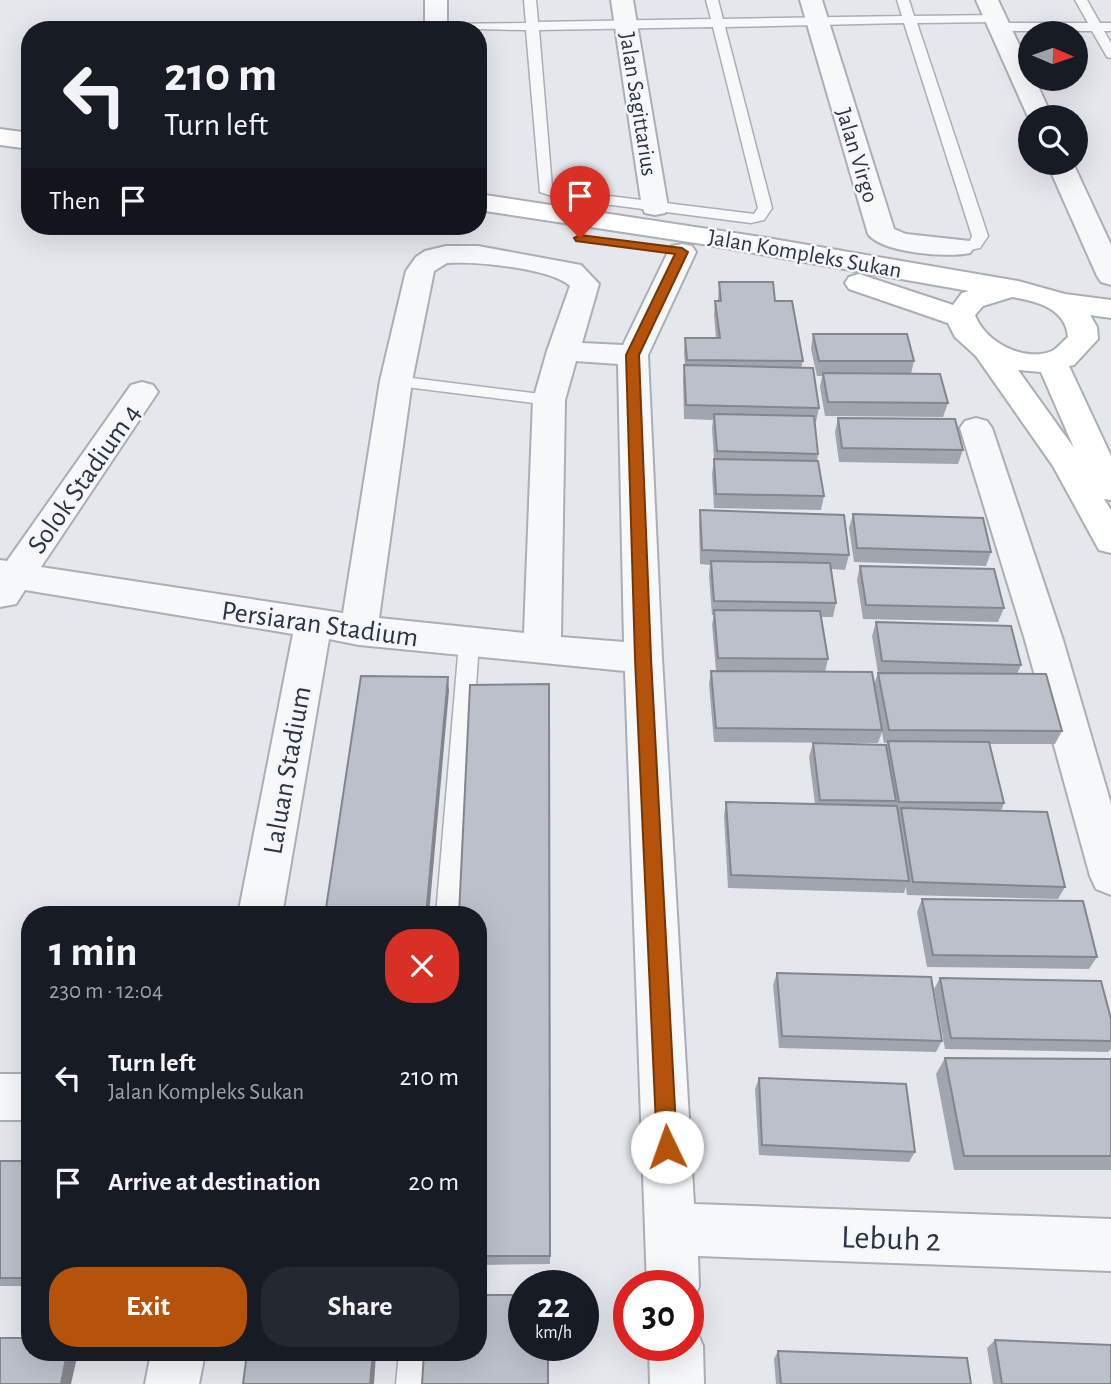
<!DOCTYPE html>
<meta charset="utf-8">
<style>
:root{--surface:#171b24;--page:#242831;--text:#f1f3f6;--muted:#9ea1a6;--accent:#b45309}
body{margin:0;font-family:"Alegreya Sans",sans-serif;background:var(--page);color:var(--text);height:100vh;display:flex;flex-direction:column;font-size:26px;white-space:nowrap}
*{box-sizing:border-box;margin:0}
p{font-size:23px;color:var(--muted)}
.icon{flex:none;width:38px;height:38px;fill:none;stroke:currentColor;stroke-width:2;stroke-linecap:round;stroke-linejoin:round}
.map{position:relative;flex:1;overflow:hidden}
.drawer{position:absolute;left:21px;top:906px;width:466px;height:455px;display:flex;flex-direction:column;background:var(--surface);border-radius:28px;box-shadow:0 7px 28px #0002}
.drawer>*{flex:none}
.banner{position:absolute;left:21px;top:21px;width:466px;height:214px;border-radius:28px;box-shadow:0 7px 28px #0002;background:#171b24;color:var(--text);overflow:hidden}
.needle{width:46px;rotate:92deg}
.buttons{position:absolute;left:1018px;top:21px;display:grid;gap:14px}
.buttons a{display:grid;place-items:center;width:70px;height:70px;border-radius:50%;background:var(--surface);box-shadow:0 7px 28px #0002;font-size:35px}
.speed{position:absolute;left:508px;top:1270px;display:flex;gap:14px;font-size:35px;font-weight:700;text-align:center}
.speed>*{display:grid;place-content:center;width:91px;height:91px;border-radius:50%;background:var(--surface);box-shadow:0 7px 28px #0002;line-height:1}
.speed small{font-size:18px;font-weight:400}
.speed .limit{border:10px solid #d22;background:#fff;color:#111}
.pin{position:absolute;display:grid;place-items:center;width:60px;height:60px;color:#fff;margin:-72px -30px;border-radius:50% 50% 50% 0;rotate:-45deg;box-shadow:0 0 7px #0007}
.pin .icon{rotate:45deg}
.me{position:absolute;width:77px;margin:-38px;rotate:357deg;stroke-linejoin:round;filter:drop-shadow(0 0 5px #0008)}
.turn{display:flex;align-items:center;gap:24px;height:147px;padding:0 28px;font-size:32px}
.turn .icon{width:91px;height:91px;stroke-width:2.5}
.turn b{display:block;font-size:49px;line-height:60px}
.then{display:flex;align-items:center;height:66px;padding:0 28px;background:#0003;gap:14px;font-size:26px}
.round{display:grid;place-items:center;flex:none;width:74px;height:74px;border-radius:28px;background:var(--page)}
.head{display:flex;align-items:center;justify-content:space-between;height:119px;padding:0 28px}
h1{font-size:42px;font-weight:700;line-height:52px}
.action{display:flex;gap:14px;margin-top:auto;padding:14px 28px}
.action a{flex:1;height:80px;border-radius:28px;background:var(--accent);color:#fff;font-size:28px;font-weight:700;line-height:80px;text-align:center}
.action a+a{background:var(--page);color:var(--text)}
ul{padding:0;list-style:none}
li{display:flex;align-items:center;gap:21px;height:105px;padding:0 28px}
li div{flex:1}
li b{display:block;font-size:26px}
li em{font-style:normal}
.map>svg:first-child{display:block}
</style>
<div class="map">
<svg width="1111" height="1384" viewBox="0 0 1111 1384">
<rect width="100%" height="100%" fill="#e4e7ec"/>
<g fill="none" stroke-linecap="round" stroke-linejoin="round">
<defs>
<g id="lane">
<path d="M524,0H536L538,22L711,19L706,0H718L723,19L902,16L897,0H909L914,16L1000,15L1002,18L996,22L917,23L988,236L980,248L960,252L952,247L955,244L970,241L972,236L904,23L725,27L772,208L764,220L751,223L558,198L540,192L526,30L430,28L436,24L526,23ZM713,27L758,208L754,214L561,190L552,187L539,30Z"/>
<path d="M1075,0H1087L1100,23H1111V31H1104L1111,43V58L1107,57L1092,31H999L993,27L999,23H1088Z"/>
<path d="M396,376L549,395L558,400L549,405L390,385L388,381Z"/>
<path d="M469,635L476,638L479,643L460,915H436L459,643L462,638Z"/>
<path d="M399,1353H429L426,1384H396Z"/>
</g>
<g id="street">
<rect x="425" y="0" width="22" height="30"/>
<path d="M611,0H633L668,207L665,213L655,215L645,213L642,207Z"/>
<path d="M800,0H822L894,229L906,234L970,241L974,247L970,253C948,258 882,253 868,234Z"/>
<path d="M976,0H998L1031,70V79H1035L1052,117H1031V122L1028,117Z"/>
<path d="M1047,163H1073L1111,245V285L1101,282L1097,276Z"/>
<path d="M682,244L692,246L696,252L648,355L662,658L694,1204L1111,1219V1271L698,1256L699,1286L692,1305L688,1306V1286H647L625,671L359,645L329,639L282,915H238L293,634L25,590L16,604L0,607V560L7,561L131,385L142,382L153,385L158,392L41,567L343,613L380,381L406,271L416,257L425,251L446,246H478L581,265L599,284L582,343L623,345L668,252L672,246ZM447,263C474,261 551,268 570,286L547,351L533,400L524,633L379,618L412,381L434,271ZM576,361L618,364L624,642L561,637L565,400Z"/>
<path d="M976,418L987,421L992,428L1063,640L1111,804V895L1096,889L1090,876L1025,640L960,428L965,421Z"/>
<rect x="0" y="1074" width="30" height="46"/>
<path d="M688,1324L695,1327L703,1346L704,1384H650L649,1346H688Z"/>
<path d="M151,1353H205L199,1384H145Z"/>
</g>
<g id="secondary">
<path d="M0,129L30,133V149L0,145Z"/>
<path d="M478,194L767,238L1018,281L1065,294L1111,300V318L1090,315L1097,327L1098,339L1074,365L1069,366L1111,456V500L1104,499L1111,510V553L1099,550L1053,466L976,356L955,337L948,323L849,289L845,283L849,277L859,274L953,305L962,293L969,291L709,245L478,210ZM1012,297C1036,301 1066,308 1068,337C1063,341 1057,349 1052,351C1024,363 984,341 975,315L983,306ZM1018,370L1041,372L1074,448Z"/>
</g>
</defs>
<use href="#lane" stroke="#a9aeb7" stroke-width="3"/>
<use href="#street" stroke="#a9aeb7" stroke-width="4"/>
<use href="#secondary" stroke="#a9aeb7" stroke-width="4"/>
<use href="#lane" fill="#f7f8fa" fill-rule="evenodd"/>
<use href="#street" fill="#f7f8fa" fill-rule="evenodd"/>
<use href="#secondary" fill="#fff" fill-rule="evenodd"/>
</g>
<g fill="#a1a5ae">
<path d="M719,282L775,301L803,361L801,368L819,408L816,422H815L818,454L817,461L824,496L821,510L714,508L712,474L714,459L712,428L713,420L684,419L683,379L685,365L684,352L685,338H716L714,315L715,301H718Z"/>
<path d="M813,334L914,361L911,374L948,403L943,417L825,416L820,387L822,376H817L811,349Z"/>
<path d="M838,418L963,450L958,464L839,462L835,432Z"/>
<path d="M700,510L849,555L845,570L831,569L836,603L833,617H821L828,659L825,672L874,684L878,673L872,636L876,622L1021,665L1017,674L1062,731L1055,744H989L1004,803L1001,811L1065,887L1058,899L907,895L906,887L904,893L728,888L724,815L726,802L815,804L809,757L813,743L886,746L887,743H884L882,732L878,743L714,742L709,684L711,671H716L712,624L714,615H712L709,575L710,565L700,564L699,524Z"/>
<path d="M853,514L991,552L986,566L854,562L849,528Z"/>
<path d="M860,566L1004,608L998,622L863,619L857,580Z"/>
<path d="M549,684L550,1264L478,1265V915Z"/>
<path d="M922,899L1097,957L1089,969L927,967L917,912Z"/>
<path d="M777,973L942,1041L936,1052L779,1048L773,985Z"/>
<path d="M940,978L1111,1041V1049L1108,1052L945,1049L934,989Z"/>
<path d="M945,1058L1111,1059V1170H954L936,1074Z"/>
<path d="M759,1078L915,1152L909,1162L759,1155L755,1089Z"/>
<rect x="0" y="1161" width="30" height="125"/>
<path d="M995,1340L1111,1384H993L987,1348Z"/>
<path d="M778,1351L971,1384H776L774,1359Z"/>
</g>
<g fill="#83868d">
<path d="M448,677L449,691L429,915H426Z"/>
<path d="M67,1353H78L71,1384H61Z"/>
<path d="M373,1353H376L374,1384H370Z"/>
</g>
<g fill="#bbc0ca" stroke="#83868d" stroke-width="2">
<path d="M719,282H773L775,301H792L803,361L687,360L685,338H720L715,301H721Z"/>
<path d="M813,334H907L914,361H819Z"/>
<path d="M684,365L813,368L819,408L686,405Z"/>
<path d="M823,373L940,374L948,403L828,402Z"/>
<path d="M714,414L814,416L818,454L717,451Z"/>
<path d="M838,418L955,419L963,450L842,448Z"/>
<path d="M714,459L818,461L824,496L716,494Z"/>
<path d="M700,510L844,515L849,555L702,550Z"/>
<path d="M853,514L983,518L991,552L857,548Z"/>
<path d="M711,561L830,563L836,603L714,601Z"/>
<path d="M860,566L994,569L1004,608L866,605Z"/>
<path d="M714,610L820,611L828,659L718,658Z"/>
<path d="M876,622L1011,626L1021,665L882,661Z"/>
<path d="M711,671L872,672L882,730L716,728Z"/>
<path d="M878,673L1046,674L1062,731L889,730Z"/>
<path d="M361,676L448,677L426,915H325Z"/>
<path d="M549,684L550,1256H478V915H459L470,685Z"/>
<path d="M888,741L989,742L1004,803L899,802Z"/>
<path d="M813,743L886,745L896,801L820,800Z"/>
<path d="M726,802L897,806L909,881L731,875Z"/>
<path d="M901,808L1047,812L1065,887L913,882Z"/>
<path d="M922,899L1083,901L1097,957L933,955Z"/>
<path d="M777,973L931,977L942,1041L782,1036Z"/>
<path d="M940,978L1101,981L1111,1019V1041L951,1038Z"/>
<path d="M945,1058L1111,1059V1156H964Z"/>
<path d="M759,1078L906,1084L915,1152L762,1145Z"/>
<rect x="0" y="1161" width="30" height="117"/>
<path d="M478,1295H523V1346H548V1384H422L424,1353H478Z"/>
<path d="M0,1338H30V1353H67L61,1384H0Z"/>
<path d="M995,1340L1111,1345V1384H1002Z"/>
<path d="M778,1351L967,1358L971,1384H781Z"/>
<path d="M247,1353H373L370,1384H243Z"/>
</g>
<path fill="#b45309" stroke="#753606" stroke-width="2" d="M580,235L682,248L688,252L639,355L651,658L677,1147L674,1154L667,1157L660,1154L657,1147L635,658L626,355L675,254L576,241L574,238Z"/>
<g text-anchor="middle" stroke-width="5" stroke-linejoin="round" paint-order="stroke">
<g font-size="23" fill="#2b3445" stroke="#f4f6f9">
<text transform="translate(639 104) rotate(81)" y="8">Jalan Sagittarius</text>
<text transform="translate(858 155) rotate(73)" y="8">Jalan Virgo</text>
<text transform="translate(805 253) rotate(10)" y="8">Jalan Kompleks Sukan</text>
</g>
<g font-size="28" fill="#2b3445" stroke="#f4f6f9">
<text transform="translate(83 478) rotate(-55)" y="10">Solok Stadium 4</text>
<text transform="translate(320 623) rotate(8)" y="10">Persiaran Stadium</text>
<text transform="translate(286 770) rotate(-80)" y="10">Laluan Stadium</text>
</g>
<g font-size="33" fill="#2b3445" stroke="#f4f6f9">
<text transform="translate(891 1237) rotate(2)" y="12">Lebuh 2</text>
</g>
</g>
</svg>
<div class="buttons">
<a><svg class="needle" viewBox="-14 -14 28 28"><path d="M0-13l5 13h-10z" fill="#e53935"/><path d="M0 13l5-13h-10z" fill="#9ea1a6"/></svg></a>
<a><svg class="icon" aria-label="search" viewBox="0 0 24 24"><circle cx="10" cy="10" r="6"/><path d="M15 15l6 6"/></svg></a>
</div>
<div class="speed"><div>22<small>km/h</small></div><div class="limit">30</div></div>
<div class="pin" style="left:580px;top:238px;background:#d93025"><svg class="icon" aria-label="arrive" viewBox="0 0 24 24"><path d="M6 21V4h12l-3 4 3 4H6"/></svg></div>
<svg class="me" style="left:667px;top:1147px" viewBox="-20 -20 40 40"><circle r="19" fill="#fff"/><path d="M0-13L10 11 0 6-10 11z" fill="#b45309"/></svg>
<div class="banner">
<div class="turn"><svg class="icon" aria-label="left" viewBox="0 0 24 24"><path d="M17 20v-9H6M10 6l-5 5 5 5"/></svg><div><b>210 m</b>Turn left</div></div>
<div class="then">Then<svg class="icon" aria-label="arrive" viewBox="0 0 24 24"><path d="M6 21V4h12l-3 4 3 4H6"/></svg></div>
</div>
<section class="drawer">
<div class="head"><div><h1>1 min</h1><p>230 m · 12:04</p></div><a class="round" style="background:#d93025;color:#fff"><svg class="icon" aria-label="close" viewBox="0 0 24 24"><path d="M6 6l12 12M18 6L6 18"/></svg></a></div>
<ul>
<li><svg class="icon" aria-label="left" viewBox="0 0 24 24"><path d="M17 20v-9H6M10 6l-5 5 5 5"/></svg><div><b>Turn left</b><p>Jalan Kompleks Sukan</p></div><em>210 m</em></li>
<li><svg class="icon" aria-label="arrive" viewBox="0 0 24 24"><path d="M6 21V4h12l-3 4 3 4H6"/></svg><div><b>Arrive at destination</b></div><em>20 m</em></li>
</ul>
<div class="action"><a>Exit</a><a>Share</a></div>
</section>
</div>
